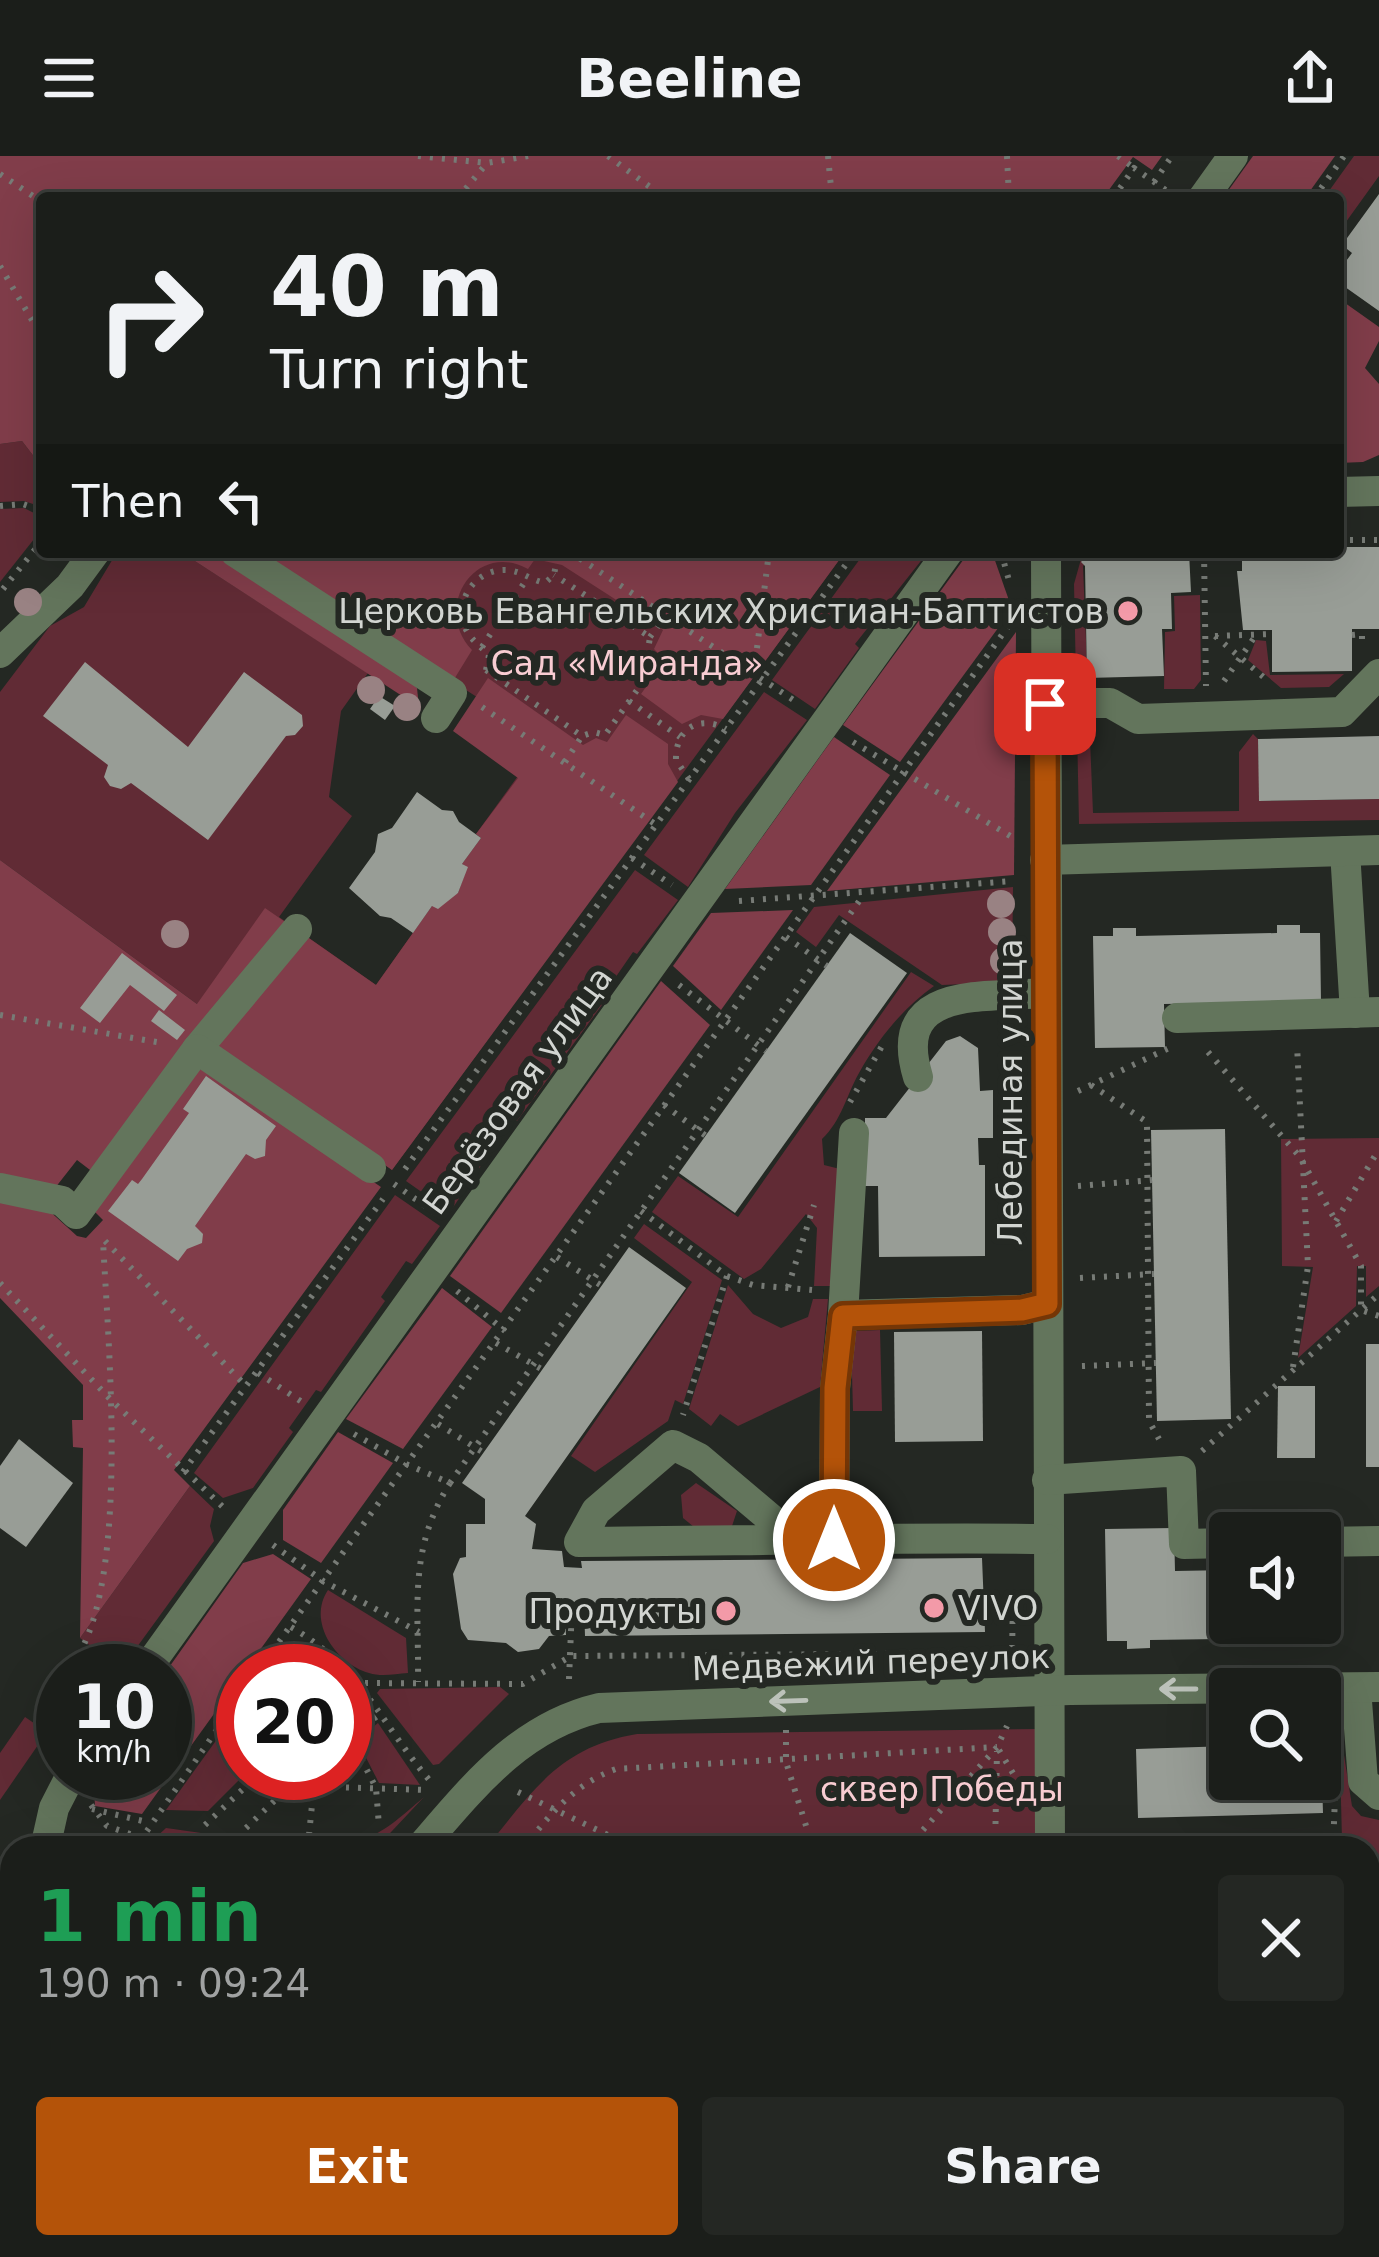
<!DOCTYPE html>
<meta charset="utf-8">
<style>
:root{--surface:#1b1e1a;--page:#242723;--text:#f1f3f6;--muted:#a0a2a2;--line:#393c39;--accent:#b45309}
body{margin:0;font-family:"DejaVu Sans",sans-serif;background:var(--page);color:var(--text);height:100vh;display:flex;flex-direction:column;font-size:45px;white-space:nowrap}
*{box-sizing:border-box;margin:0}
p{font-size:39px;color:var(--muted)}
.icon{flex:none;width:66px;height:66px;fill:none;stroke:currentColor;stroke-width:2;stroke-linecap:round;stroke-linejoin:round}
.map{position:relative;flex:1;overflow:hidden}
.sheet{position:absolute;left:0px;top:1680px;width:1380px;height:423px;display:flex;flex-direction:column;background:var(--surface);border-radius:36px 36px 0 0;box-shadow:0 12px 48px #0002,0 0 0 3px var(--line)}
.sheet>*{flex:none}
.guide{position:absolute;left:36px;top:36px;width:1308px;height:366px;border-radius:12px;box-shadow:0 12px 48px #0002,0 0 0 3px var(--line);background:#1b1e1a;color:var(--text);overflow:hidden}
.controls{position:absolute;left:1209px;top:1356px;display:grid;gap:24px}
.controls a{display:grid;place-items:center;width:132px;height:132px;border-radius:12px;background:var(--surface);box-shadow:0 12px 48px #0002,0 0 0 3px var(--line);font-size:60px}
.speed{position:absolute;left:36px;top:1488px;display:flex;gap:24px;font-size:60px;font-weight:700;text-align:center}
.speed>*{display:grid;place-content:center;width:156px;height:156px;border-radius:50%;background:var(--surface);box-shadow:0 12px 48px #0002,0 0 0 3px var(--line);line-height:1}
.speed small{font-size:30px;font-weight:400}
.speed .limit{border:18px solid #d22;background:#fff;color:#111}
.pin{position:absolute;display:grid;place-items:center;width:102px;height:102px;color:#fff;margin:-51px;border-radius:24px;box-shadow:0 6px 18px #0006}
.me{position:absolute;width:132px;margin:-66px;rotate:0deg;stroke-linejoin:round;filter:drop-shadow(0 0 9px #0008)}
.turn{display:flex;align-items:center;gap:42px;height:252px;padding:0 36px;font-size:54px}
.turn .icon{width:156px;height:156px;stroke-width:2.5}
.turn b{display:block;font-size:84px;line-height:102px}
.then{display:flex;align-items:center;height:114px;padding:0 36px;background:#0003;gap:24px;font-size:45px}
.round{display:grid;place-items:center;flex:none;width:126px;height:126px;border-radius:12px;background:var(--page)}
.head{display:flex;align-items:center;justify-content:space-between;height:204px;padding:0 36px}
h1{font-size:72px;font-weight:700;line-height:90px;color:#1e9e55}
.button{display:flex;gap:24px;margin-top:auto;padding:24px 36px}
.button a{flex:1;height:138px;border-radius:12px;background:var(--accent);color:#fff;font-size:48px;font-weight:700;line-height:138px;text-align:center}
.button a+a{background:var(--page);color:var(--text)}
header{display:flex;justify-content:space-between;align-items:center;height:156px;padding:0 36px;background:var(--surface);font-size:54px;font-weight:700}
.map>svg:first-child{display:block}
</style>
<header><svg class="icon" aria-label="menu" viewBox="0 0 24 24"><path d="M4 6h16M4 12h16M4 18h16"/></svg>Beeline<svg class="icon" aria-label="share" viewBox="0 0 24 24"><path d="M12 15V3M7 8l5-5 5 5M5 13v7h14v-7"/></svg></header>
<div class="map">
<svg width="1379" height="2101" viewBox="0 0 1379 2101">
<rect width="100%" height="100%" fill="#242823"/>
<g fill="#612b35">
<path d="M1354,0H1379V20L1338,77V42H1324Z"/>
<path d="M22,285L42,311V351L24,345L0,346V288Z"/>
<path d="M24,352L40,360L42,373L0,426V353Z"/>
<path d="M117,396H181L368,517L341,555L329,641L352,660L279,761L376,829L432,750L458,737L467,712L462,708L481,682L476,678L544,584L251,396H845L392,1014L197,848L0,704V536L50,470L84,451Z"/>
<path d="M865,396H928L855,488L859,492L815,553L772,524Z"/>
<path d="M1083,396H1097L1083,410L1093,657L1239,655V596L1253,578L1258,583L1260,645L1379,643V664L1079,668L1074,428Z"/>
<path d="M1200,439L1201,524L1194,533H1164L1165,476L1175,475L1174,440Z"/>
<path d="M1256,484L1266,485L1270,519L1344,518L1329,531L1281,532L1248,504Z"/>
<path d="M764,536L807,564L735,657L688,731L644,699Z"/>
<path d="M635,714L678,744L637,798L633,796L604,838L607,842L517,965L512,963L450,1056L406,1025Z"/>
<path d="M1013,731L1012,826L942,829L839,759L816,791L796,776L814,751Z"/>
<path d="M911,816L934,830C903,852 878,883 859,917C846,940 842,964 822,983L824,1009L844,1014L831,1130H814L817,1072L806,1058L761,1113L744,1123L652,1056L678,1020L738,1061Z"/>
<path d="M1379,982V1130L1366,1141V1110H1357L1356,1150L1298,1202L1313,1111L1282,1110L1281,983Z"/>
<path d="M395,1039L440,1070L412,1108L406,1105L381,1141L385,1145L321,1236L316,1234L289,1272L293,1276L253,1332L223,1342L194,1317Z"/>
<path d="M644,1068L722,1124L683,1248L675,1244L668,1265L595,1316L571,1300L692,1126L634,1082Z"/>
<path d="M728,1129L753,1158L781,1172L808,1161L813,1143H828L820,1231L738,1270L720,1258L711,1270L689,1253Z"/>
<path d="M880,1174L882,1255H853L851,1180L855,1175Z"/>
<path d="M696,1327L737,1355L732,1370L694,1371L683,1362L681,1339Z"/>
<path d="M190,1330L214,1353L210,1370L214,1385L121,1513L80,1482Z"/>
<path d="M328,1434L406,1482L408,1517C395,1518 381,1521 369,1517C335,1507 307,1465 328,1434Z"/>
<path d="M500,1531L509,1538L439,1608L433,1609L377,1537L380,1533Z"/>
<path d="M243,1547L246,1617L208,1655L166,1654Z"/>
<path d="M25,1561L47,1576L0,1644V1597Z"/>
<path d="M378,1567L420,1629L379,1627L357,1584Z"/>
<path d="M1339,1567L1352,1650L1361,1660L1379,1664V1923L1368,1921V1692H1339L1342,1684Z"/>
<path d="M1039,1573L1041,1692H486C533,1635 559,1591 637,1578Z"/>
<path d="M424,1641L376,1692H218L153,1684L166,1672C216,1678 308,1698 354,1687C381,1680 403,1659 424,1641Z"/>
<path d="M789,2091H1046V2101H797Z"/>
</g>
<g fill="#813d4a">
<path d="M0,0H1162L1152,14L1133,1L1103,42H42V311L22,285L0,288Z"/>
<path d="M1253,0H1335L1305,42H1223Z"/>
<path d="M1338,142L1379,171V185L1365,212L1379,228V299L1363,306L1338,307Z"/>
<path d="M181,396H219L402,517L417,532L419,551Z"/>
<path d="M251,396H845L723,563L701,559L682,568L641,538L665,504L654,493L663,474L562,409L535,403L528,413C475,384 432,452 472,494L453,525Z"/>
<path d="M969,396H992L1012,453L900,606L843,569Z"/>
<path d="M1016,476L1014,719L827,735Z"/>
<path d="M488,522L583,589L596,582L607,586L626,559L668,588V608L678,626L392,1014L210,889L303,778L376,829L432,750L458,737L467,712L462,708L481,682L476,678L518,622L453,575Z"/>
<path d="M834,581L890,619L811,729L725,733Z"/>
<path d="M0,704L197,848L265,752L291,770L94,1017L77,1004L55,1032L0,1022Z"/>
<path d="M793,754L721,854L673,810L711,757Z"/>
<path d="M661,825L710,869L501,1157L450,1120Z"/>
<path d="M197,913L208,914L381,1031L174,1314L190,1330L80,1482L83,1292L73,1291L72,1264H83V1229L0,1142V1042L45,1051L77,1080L86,1082L103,1064L95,1056Z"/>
<path d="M442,1132L492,1171L403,1293L346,1263Z"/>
<path d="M338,1276L393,1307L321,1407L283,1384V1354Z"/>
<path d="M273,1398L311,1423L142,1658L95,1650L94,1632L101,1617H165V1530L169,1525L165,1517L243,1407Z"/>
</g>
<g fill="#989d96">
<path d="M1379,38V155L1338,126V116L1352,97L1342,89Z"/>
<path d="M1342,381V391H1379V473H1352V515L1272,516V474H1243L1237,415H1242V396H1338Z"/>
<path d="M1090,396H1189L1191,436L1171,437L1172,473H1162L1164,520L1087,522L1085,410L1081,406Z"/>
<path d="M85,506L188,591L244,516L302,559L303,570L295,579L286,580L208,684L131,627L121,633L110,630L104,621L108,609L43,560Z"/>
<path d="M379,540L395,550L385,564L370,553Z"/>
<path d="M1379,580V643L1259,645L1258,583Z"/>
<path d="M417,636L442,654L453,655L459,666L481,682L462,708L468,711L458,737L438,753L432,750L413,777L391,762L380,760L349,732L375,696L378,678L392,672Z"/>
<path d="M1277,769H1300V777H1320L1321,845L1164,848L1165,891L1095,892L1093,780H1113V772H1136V780L1277,777Z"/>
<path d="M850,777L907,817L735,1057L679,1017Z"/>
<path d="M122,797L177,839L164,855L130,829L100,867L80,852Z"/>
<path d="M159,854L185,874L177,884L151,865Z"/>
<path d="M960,880L978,892L980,935L993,934V982H978L979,1009H985V1100L879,1101L878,1030H865V962H886L946,885Z"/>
<path d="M206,920L276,970L266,984L265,1000L255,1003L246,998L195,1070L203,1078L202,1087L187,1093L178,1105L108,1055L132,1024L138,1028L142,1023L189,957L183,953Z"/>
<path d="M1225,973L1231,1263L1157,1265L1151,974Z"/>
<path d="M629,1091L686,1132L525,1360L536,1368L532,1393L562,1395L564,1411L582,1412L581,1405L982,1402L985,1476L585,1480L584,1450H564L566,1479L549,1480L539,1493L518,1496L506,1487L468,1484L461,1473L453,1418L460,1402L466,1401V1368H485V1343L462,1327Z"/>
<path d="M982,1175L983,1285L895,1286L894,1176Z"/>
<rect x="1366" y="1188" width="13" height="123"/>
<path d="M1278,1230H1315V1302H1277Z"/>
<path d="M19,1283L73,1327L26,1391L0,1372V1310Z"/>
<path d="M1174,1372L1175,1415L1230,1414V1467H1320V1412H1333L1334,1481H1314L1315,1489H1291V1482L1150,1484V1492L1127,1493V1485H1107L1105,1373Z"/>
<path d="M1230,1590V1623H1322L1323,1657L1138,1662L1136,1593Z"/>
<path d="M12,1893V1986L0,1997V1904Z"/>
<path d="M14,2091H98L102,2101H22Z"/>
<rect x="1133" y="2091" width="66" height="10"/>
</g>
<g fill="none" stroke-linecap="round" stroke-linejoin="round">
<g stroke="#777b76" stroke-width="6" stroke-dasharray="3 9" stroke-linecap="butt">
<path d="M418,0L487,7L529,0"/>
<path d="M608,0L665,42"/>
<path d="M828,0L832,42"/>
<path d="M1007,0L1009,42"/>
<path d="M1118,0L1134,12"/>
<path d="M0,18L42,46"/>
<path d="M1154,26L1172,0"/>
<path d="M458,42L487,7"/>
<path d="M1113,42L1134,12L1170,37"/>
<path d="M1314,42L1344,0"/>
<path d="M0,110L42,181"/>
<path d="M0,350L23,348L42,355"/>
<path d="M1338,384H1379"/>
<path d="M554,396L579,402L609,396"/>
<path d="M570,396L798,547"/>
<path d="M1001,396L1010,428"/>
<path d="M1204,396L1206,530"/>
<path d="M3,433L42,385"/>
<path d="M1352,479L1362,478V489"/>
<path d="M1215,480L1267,524"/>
<path d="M1215,480L1272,478"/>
<path d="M650,481L667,457"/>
<path d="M482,491L528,421"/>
<path d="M486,514L582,580L594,576L605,579L657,506L648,494L650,481L554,419"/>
<path d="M486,514L489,499C482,492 473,485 468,477C450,448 475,412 507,414C521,415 531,424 545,427L554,419L558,397"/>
<path d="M754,516L769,396"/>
<path d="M1224,525L1256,479"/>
<path d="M629,545L680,581"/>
<path d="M482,551L655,668"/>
<path d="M853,586L1017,684"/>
<path d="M565,606L582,580"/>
<path d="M689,623L676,604C675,573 699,558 726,573"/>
<path d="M632,702L672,729"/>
<path d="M739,745L1013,725"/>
<path d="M786,781L827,810"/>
<path d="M679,829L766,895"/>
<path d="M0,859L162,887"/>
<path d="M1208,896L1300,1001L1361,1110V1154L1379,1160"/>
<path d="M1091,929L1147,966L1149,1265L1159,1283"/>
<path d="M1078,935L1169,892"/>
<path d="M850,946L882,890"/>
<path d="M664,949L706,980"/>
<path d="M405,1013L855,396"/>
<path d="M394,1028L438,1059"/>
<path d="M1078,1030L1152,1024"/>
<path d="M641,1055L727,1120L683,1259"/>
<path d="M1336,1065L1379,993"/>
<path d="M105,1085L246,1230"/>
<path d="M557,1101L602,1130"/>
<path d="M727,1120L753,1129L812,1134"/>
<path d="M1080,1122L1154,1118"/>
<path d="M0,1127L111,1244L224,1352"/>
<path d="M788,1131L814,1049"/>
<path d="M457,1135L505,1175"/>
<path d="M496,1187L543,1214"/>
<path d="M1082,1210L1156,1207"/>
<path d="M1293,1211L1308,1110L1297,889"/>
<path d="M258,1217L302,1246"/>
<path d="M438,1268L484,1297"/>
<path d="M354,1278L408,1309L450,1327C408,1394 419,1449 418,1526"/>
<path d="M1202,1295L1379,1138"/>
<path d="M183,1316L383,1043"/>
<path d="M450,1327L862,741"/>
<path d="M273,1389L323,1425L419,1476"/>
<path d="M291,1471C363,1513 380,1567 431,1626"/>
<path d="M79,1498C129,1411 108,1187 103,1084"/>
<path d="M1012,1504L1013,1433"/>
<path d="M258,1515L1012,465"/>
<path d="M569,1523L572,1450"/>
<path d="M345,1539L361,1527L523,1528L571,1500L1012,1497"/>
<path d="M345,1571L376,1632L379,1670"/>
<path d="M786,1574V1606L813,1692"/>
<path d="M345,1584L380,1558"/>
<path d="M999,1594L1017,1624"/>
<path d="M294,1617L293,1627L334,1631L335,1617"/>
<path d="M258,1620L293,1627"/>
<path d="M334,1631L425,1634"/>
<path d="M518,1636L635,1692"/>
<path d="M91,1649L107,1670L142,1682L243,1536"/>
<path d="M92,1653L147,1666"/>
<path d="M205,1669L260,1617"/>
<path d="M246,1672L293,1627"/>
<path d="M309,1679L314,1629"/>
<path d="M476,1687L484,1692"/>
<path d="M523,1692C551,1658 574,1628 616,1613L997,1591"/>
<path d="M907,1692L997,1591L1007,1570"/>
<path d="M995,1692L997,1595"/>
<path d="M1333,1692L1335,1641"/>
<path d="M1368,1927L1379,1929"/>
<path d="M1368,1976L1379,1957"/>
<path d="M1368,2019H1379"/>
<path d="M1368,2055L1379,2070"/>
<path d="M668,2091L677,2101"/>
<path d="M854,2091L862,2101"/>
<path d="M950,2091L954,2101"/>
<path d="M994,2091L995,2101"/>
<path d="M1247,2091L1248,2101"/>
<path d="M1337,2091V2101"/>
<path d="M503,2101L515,2091"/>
<path d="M607,2101L609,2091"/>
</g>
<g stroke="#63755c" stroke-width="30">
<path d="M1203,42L1233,0"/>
<path d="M1338,336L1379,335"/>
<path d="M235,396L452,537L436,562"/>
<path d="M1046,396L1050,1692"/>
<path d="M0,497L70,430L95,396"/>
<path d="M1045,547H1110L1138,563L1342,556L1379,518"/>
<path d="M1345,695L1355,857"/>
<path d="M1045,704L1379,694"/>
<path d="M1177,862L1379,856"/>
<path d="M197,893L297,773"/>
<path d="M918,921C890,829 983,842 1045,837"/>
<path d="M0,1032L62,1045L76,1058L197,893L371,1012"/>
<path d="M843,1159L854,977"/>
<path d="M1047,1324L1181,1315L1184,1388L1230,1387"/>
<path d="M796,1384L699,1302L673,1289L596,1355L579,1386C735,1385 891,1381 1047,1383"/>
<path d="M834,1384L835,1232L843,1159L1022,1154L1047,1148"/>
<path d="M1320,1386L1379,1385"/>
<path d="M145,1515L948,396"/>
<path d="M1356,1532L1363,1625L1379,1639"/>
<path d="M45,1692L54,1652L72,1617"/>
<path d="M420,1692C472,1632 519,1571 599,1552L1070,1534L1379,1531"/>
<path d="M0,2032L12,2021"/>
<path d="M194,2091L202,2101"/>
<path d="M1057,2091V2101"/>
</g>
<g stroke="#a0c390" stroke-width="30">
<path d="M0,1807L12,1797"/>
<path d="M735,2091L743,2101"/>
</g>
</g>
<g fill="#998283">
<circle cx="28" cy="446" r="14"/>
<circle cx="371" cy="534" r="14"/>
<circle cx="407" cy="551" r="14"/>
<circle cx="1001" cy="748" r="14"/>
<circle cx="1002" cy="776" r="14"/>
<circle cx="175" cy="778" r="14"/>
<circle cx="1004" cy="805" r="14"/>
</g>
<defs><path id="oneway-shaft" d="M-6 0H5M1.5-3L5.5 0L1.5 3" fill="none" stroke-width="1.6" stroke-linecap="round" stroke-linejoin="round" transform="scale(3)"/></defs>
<g stroke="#bcc2ba">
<use href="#oneway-shaft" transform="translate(1178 1533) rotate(180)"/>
<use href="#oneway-shaft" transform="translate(788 1545) rotate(178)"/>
</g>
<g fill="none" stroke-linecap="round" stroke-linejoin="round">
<defs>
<path id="route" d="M834,1384L835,1232L843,1160L1022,1154L1047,1148L1045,548"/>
</defs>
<use href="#route" stroke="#753606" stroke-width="30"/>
<use href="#route" stroke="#b45309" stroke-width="21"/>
</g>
<g fill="#f39aa8" stroke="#242823" stroke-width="4.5">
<circle cx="1128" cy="455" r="12"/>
<circle cx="934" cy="1452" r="12"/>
<circle cx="726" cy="1455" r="12"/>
</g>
<g text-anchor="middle" stroke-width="12" stroke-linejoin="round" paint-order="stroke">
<g font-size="33" fill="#d2d5d1" stroke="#242823" text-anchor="end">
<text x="1104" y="467">Церковь Евангельских Христиан-Баптистов</text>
<text x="958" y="1464" text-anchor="start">VIVO</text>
<text x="702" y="1467">Продукты</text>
</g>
<g font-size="33" fill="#f8ccd2" stroke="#242823">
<text x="627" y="519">Сад «Миранда»</text>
<text x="942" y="1645">сквер Победы</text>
</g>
<g font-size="33" fill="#d2d5d1" stroke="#242823">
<text transform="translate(517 934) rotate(-54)" y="12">Берёзовая улица</text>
<text transform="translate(1010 936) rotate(-90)" y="12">Лебединая улица</text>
<text transform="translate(871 1506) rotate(-2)" y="12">Медвежий переулок</text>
</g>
</g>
</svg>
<div class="controls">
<a><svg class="icon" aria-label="sound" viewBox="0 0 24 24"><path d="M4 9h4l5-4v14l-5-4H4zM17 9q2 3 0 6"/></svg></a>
<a><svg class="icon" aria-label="search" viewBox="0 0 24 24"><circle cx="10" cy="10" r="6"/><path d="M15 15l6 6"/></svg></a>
</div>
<div class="speed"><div>10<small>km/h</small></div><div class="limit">20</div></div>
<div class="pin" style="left:1045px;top:548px;background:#d93025"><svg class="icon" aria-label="arrive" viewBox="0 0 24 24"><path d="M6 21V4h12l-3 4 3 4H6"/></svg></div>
<svg class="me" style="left:834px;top:1384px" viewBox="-20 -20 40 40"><circle r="17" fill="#b45309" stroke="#fff" stroke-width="3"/><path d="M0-11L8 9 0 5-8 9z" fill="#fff"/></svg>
<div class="guide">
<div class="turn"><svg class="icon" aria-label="right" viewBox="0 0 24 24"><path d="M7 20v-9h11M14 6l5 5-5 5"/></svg><div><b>40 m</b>Turn right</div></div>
<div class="then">Then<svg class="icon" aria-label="left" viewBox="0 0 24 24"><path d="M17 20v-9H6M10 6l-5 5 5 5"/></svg></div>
</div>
<section class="sheet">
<div class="head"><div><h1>1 min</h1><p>190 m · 09:24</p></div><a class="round"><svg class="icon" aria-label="close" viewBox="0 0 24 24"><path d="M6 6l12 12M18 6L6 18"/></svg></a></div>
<div class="button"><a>Exit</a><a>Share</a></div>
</section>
</div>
